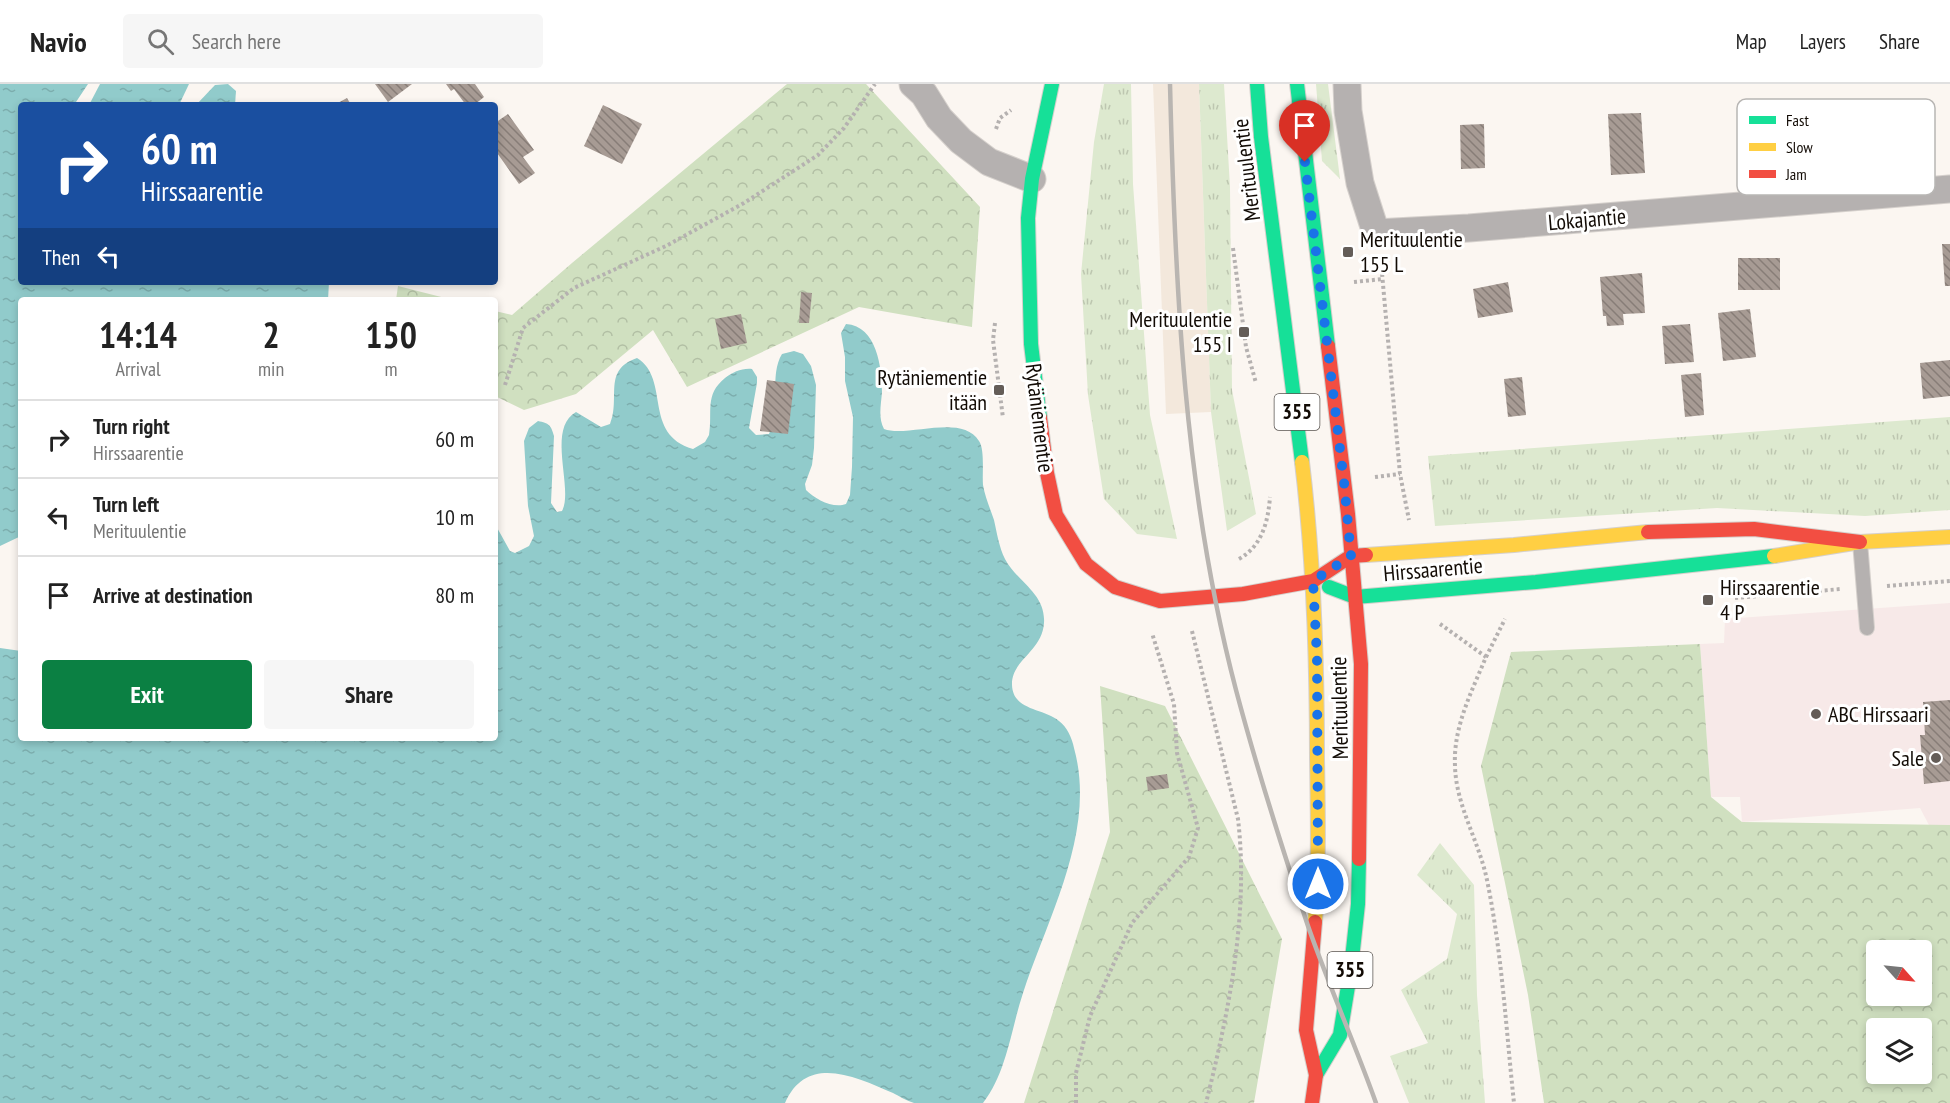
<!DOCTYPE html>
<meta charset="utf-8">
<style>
:root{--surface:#fff;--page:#f6f6f6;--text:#222;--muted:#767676;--line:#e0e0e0;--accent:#0b8043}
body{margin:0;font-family:"PT Sans Narrow",sans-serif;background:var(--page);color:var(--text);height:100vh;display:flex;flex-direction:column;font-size:22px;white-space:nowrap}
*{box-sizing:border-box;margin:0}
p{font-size:20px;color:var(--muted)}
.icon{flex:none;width:33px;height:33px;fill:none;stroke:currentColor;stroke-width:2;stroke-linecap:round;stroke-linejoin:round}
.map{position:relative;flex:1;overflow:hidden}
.side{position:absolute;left:18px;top:213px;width:480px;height:444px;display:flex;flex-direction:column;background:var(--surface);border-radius:6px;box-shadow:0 3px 9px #0003}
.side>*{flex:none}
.guide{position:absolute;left:18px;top:18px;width:480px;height:183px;border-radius:6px;box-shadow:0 3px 9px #0003;background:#1a4fa0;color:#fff;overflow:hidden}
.needle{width:39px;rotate:117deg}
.controls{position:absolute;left:1866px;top:856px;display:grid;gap:12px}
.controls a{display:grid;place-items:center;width:66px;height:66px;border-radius:6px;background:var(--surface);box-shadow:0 3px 9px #0003;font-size:30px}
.pin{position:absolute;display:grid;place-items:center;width:51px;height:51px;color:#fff;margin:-62px -26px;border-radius:50% 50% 50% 0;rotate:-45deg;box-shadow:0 0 6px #0007}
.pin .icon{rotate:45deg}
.me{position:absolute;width:66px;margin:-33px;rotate:0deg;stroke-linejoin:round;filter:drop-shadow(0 0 4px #0008)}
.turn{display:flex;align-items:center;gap:21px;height:126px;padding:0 24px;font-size:27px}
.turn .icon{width:78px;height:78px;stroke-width:2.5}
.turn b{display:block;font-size:42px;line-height:51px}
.then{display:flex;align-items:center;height:57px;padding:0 24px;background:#0003;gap:12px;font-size:22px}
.eta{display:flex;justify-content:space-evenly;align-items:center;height:102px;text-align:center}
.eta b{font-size:36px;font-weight:700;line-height:42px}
.cta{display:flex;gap:12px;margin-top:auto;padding:12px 24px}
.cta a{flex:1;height:69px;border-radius:6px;background:var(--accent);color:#fff;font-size:24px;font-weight:700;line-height:69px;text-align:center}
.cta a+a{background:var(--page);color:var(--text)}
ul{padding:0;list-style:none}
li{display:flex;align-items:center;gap:18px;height:78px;padding:0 24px;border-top:2px solid var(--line)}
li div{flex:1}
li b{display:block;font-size:22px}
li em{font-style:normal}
header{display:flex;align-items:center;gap:36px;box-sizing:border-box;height:84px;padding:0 30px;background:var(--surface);border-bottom:2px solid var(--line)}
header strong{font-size:28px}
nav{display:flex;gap:33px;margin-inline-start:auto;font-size:21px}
.search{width:420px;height:54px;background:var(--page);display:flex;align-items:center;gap:15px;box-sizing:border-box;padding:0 21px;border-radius:6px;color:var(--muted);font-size:22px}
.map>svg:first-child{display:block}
</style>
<header>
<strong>Navio</strong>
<div class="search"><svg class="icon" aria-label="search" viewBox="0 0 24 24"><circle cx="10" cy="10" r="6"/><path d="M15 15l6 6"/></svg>Search here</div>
<nav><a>Map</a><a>Layers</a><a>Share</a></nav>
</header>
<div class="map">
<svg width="1950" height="1019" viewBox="0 0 1950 1019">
<defs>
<pattern id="grass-tufts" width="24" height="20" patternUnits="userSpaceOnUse" patternTransform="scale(1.5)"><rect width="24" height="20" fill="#dde9cf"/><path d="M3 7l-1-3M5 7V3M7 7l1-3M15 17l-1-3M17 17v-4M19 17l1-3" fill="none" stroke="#bdc6b0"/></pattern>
<pattern id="forest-crowns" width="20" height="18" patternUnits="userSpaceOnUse" patternTransform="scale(1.5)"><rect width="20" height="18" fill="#d0e0c0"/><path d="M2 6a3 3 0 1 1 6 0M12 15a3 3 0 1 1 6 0" fill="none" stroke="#b2bfa4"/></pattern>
<pattern id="water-ripples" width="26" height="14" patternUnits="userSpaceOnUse" patternTransform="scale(1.5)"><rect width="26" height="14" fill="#91cbcb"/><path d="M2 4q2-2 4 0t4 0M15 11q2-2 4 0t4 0" fill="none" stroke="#7cadad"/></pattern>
<pattern id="building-back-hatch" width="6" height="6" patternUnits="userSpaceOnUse" patternTransform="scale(1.5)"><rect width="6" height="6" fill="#a79b94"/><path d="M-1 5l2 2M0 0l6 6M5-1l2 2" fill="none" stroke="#877d77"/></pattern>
</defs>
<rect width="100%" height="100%" fill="#fbf6f1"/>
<path fill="#f7e9e8" d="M1950,519V741L1930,743L1920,724L1742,738L1740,713H1711L1700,560L1724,559L1725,535Z"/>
<path fill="#f3e8dc" d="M1153,0H1199L1211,328L1166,330Z"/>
<g fill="url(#grass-tufts)">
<path d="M1104,0H1131L1133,100L1150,331L1177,455L1137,450L1104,415L1088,311L1081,190L1094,58Z"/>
<path d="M1199,0H1224L1230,103L1232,306L1256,430L1227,447L1211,328Z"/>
<path d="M1316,0H1328L1340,95L1322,77Z"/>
<path d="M1950,333V426L1865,432L1717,424L1435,442L1428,372Z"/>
<path d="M1440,759L1474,801L1477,911L1485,1019H1409L1390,972L1428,959L1401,906L1447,875L1457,830L1417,791Z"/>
</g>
<g fill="url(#forest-crowns)" fill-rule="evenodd">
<path d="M787,0H866L980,123L972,243L859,223L687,303L653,246L576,310L524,326L495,312V227L512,231L572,179Z"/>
<path d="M398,202L453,216H396Z"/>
<path d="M1700,560L1711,713L1742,738L1950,741V1019H1544L1528,911L1481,682L1511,568ZM1876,867H1922V912H1876ZM1876,945H1922V990H1876Z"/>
<path d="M1100,602L1165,622L1282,855L1254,1019H1024L1110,748Z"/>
</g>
<g fill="url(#water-ripples)">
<path d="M0,0H88L74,21H21V198H329L328,216H21V452L0,462Z"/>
<path d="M100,0H189L179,21H89Z"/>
<path d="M228,0L236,7L235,21H196L215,1Z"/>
<path d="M846,240C877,242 882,284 882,308C881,321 878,334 884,345C907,354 962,329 979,357C985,366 982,389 983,401C985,413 990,424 994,436C997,449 999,463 1005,475C1017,498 1046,509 1044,539C1042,568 1011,576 1012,601C1013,627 1043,624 1059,637C1067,643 1072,654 1074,664C1097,747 1048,832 1023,909C1011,945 1007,988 983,1019C966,1019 929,1019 914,1019C907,1017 899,1012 893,1009C856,993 807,969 785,1019H0V564L21,567V654H495V440L510,467L515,469L529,462L534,452L528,422L524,357L529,344L538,337C549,339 551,341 554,352L551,419L557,428L562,427C574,405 546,345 576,328L601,343L610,340C621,314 602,286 637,274C671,295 642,350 693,365L705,358L709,351C713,328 704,311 725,294C733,288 742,284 752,285L757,293V299L749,344L756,351L769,350C781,325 769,291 782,270L794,267L803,270L811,282L816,301L814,364L812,381L805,400L806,406C815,415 833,425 846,420L850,411L852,383L853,333L845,297V273L841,249Z"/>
</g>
<g fill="url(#building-back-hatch)">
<path d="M375,0H412L388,18Z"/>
<path d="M446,0H475L484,13L474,21H466L454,5L451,7Z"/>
<path d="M347,14L351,21H334Z"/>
<path d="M603,21L642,40L622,80L584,62Z"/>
<path d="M1641,29L1645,89L1611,91L1608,30Z"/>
<path d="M508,30L534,66L523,73L535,89L519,100L495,66V39Z"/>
<path d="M1484,40L1485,84L1461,85L1460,41Z"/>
<path d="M1942,160H1950V202H1945Z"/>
<rect x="1738" y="174" width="42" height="32"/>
<path d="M1642,189L1645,229L1623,230L1624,241L1607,242L1606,232H1603L1600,193Z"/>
<path d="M1508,198L1513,228L1478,234L1473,205Z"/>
<path d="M801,208L812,209L809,239H799Z"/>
<path d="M1750,225L1756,273L1723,277L1718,229Z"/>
<path d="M741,230L747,259L721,265L715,235Z"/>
<path d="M1690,240L1694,278L1665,280L1662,242Z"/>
<path d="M1950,276V312L1923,315L1920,279Z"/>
<path d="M1701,289L1704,331L1685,333L1681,291Z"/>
<path d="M1522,293L1526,331L1508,333L1504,295Z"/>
<path d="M767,296L794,300L788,350L760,347Z"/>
<path d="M1950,616V697L1924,700L1920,651H1925L1923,618Z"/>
<path d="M1167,690L1169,704L1148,707L1146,693Z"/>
</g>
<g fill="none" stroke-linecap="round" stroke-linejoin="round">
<defs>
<path id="lane" d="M1860,458L1867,544"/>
<g id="street">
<path d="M913,0L924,10L939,34L961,57L989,78L1032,95"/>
<path d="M1347,0L1348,27L1360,99L1376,149L1469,144L1950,105"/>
</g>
<g id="fast">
<path d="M1257,0L1261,53L1302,378"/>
<path d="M1297,0L1328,262"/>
<path d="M1040,334L1031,260L1028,134L1032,95L1052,0"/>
<path d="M1329,503L1355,513L1536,498L1774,472"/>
<path d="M1316,991L1340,951L1351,884L1358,820L1359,775"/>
</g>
<g id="slow">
<path d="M1302,378C1314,477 1317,575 1317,674C1318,729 1319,784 1315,838"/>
<path d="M1366,471L1514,461L1648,448"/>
<path d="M1774,472L1860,458L1950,453"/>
</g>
<g id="jam">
<path d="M1328,262L1348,430L1361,580L1359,775"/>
<path d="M1040,334L1047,389L1056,431L1086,480L1115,503L1160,517L1243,510L1313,497L1351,472L1366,471"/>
<path d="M1648,448L1754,445L1860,458"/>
<path d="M1312,1019L1316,991L1306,946L1315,838"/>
</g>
</defs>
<use href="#lane" stroke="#d5d0cc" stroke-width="16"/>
<use href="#street" stroke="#d5d0cc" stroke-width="29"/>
<use href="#fast" stroke="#d5d0cc" stroke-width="16"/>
<use href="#slow" stroke="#d5d0cc" stroke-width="16"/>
<use href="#jam" stroke="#d5d0cc" stroke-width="16"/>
<g stroke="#b5b1b0" stroke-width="4" stroke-dasharray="3 3" stroke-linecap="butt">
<path d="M996,45L1000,34L1011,26"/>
<path d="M1233,164L1246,263L1256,299"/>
<path d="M1381,178L1400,390L1409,436"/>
<path d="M1354,198L1383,195"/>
<path d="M995,239L993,256L1003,334"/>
<path d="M505,301L523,244L574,204L666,162L744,119L818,71L844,44L875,0"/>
<path d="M1375,393L1400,390"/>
<path d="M1239,475C1262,462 1268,438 1270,413"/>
<path d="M1887,502L1950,497"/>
<path d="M1735,514L1841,505"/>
<path d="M1440,540L1486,573C1472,607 1453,643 1455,682C1456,722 1479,757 1487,796C1502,869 1506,945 1514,1019"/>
<path d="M1192,547L1238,735C1249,829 1229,927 1206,1019"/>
<path d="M1486,573L1505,535"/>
<path d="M1076,1019V989L1090,932L1132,839L1189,773L1198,744L1177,669L1174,620L1152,549"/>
</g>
<use href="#lane" stroke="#b5b1b0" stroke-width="14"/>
<use href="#street" stroke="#b5b1b0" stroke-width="27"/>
<use href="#fast" stroke="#16e098" stroke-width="14"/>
<use href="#slow" stroke="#ffcf43" stroke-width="14"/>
<use href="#jam" stroke="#f24e42" stroke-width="14"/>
<path stroke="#b9b5b1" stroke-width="4.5" d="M1170,0C1175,203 1184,408 1236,606C1257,685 1282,764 1308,842C1329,902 1355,960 1376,1019"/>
</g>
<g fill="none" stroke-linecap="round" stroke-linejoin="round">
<path stroke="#1a73e8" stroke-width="10" stroke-dasharray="0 18" d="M1305,78L1344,398L1351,472L1313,497L1317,573L1318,800"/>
</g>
<g fill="#645d58" stroke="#fff" stroke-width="2">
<rect x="1342" y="162" width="12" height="12" rx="3"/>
<rect x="1238" y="242" width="12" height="12" rx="3"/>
<rect x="993" y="300" width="12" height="12" rx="3"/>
<rect x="1702" y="510" width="12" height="12" rx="3"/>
<circle cx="1816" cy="630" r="6"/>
<circle cx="1936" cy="674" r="6"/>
</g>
<g text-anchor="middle" stroke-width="6" stroke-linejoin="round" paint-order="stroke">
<g fill="#fff" stroke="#595450" stroke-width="1.5">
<rect x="1274.5" y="310" width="45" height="36" rx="4.5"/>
<rect x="1327.5" y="868" width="45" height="36" rx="4.5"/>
</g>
<g font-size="21" font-weight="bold" fill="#120b05">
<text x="1297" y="335">355</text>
<text x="1350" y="893">355</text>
</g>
<g font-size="22" fill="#120b05" stroke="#fff">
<text transform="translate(1246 86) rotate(-97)" y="8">Merituulentie</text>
<text transform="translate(1587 135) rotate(-5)" y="8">Lokajantie</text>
<text transform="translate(1040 334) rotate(83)" y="8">Rytäniementie</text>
<text transform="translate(1433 485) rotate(-5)" y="8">Hirssaarentie</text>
<text transform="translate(1339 624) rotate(-91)" y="8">Merituulentie</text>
</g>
<g font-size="22" fill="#120b05" stroke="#fff" text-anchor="start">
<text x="1360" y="163">Merituulentie<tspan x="1360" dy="25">155 L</tspan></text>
<text x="1232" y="243" text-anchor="end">Merituulentie<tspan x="1232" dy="25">155 I</tspan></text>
<text x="987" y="301" text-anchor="end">Rytäniementie<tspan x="987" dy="25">itään</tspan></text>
<text x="1720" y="511">Hirssaarentie<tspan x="1720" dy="25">4 P</tspan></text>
<text x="1828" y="638">ABC Hirssaari</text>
<text x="1924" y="682" text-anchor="end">Sale</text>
</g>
</g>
<rect x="1737" y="15" width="198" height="96" rx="9" fill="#fff" stroke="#b8b6b4" stroke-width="1.5"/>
<rect x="1749" y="32" width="27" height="8" fill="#16e098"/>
<rect x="1749" y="59" width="27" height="8" fill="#ffcf43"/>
<rect x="1749" y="86" width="27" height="8" fill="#f24e42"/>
<g font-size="16" fill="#120b05">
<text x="1786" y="42">Fast</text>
<text x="1786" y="69">Slow</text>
<text x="1786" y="96">Jam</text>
</g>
</svg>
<div class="controls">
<a><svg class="needle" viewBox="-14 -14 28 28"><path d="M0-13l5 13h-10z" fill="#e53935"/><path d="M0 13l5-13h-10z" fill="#767676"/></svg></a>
<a><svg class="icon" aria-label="layers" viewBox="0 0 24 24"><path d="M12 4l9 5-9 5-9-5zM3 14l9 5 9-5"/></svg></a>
</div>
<div class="pin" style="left:1305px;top:78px;background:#d93025"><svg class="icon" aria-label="arrive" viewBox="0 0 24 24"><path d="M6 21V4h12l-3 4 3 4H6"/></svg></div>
<svg class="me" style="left:1318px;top:800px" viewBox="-20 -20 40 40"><circle r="17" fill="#1a73e8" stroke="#fff" stroke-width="3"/><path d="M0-11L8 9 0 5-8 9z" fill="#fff"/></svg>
<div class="guide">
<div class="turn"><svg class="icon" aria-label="right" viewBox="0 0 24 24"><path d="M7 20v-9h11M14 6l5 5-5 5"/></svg><div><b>60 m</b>Hirssaarentie</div></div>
<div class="then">Then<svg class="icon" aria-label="left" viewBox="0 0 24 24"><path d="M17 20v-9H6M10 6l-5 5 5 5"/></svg></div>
</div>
<section class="side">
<div class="eta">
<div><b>14:14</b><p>Arrival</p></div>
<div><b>2</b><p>min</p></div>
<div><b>150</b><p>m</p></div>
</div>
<ul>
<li><svg class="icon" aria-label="right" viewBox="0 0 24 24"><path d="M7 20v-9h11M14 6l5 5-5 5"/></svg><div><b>Turn right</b><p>Hirssaarentie</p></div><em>60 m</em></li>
<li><svg class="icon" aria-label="left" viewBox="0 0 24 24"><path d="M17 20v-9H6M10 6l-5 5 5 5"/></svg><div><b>Turn left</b><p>Merituulentie</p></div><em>10 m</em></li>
<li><svg class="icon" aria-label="arrive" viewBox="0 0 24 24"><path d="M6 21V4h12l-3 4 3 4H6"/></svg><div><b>Arrive at destination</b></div><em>80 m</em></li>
</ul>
<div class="cta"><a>Exit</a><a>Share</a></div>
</section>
</div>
